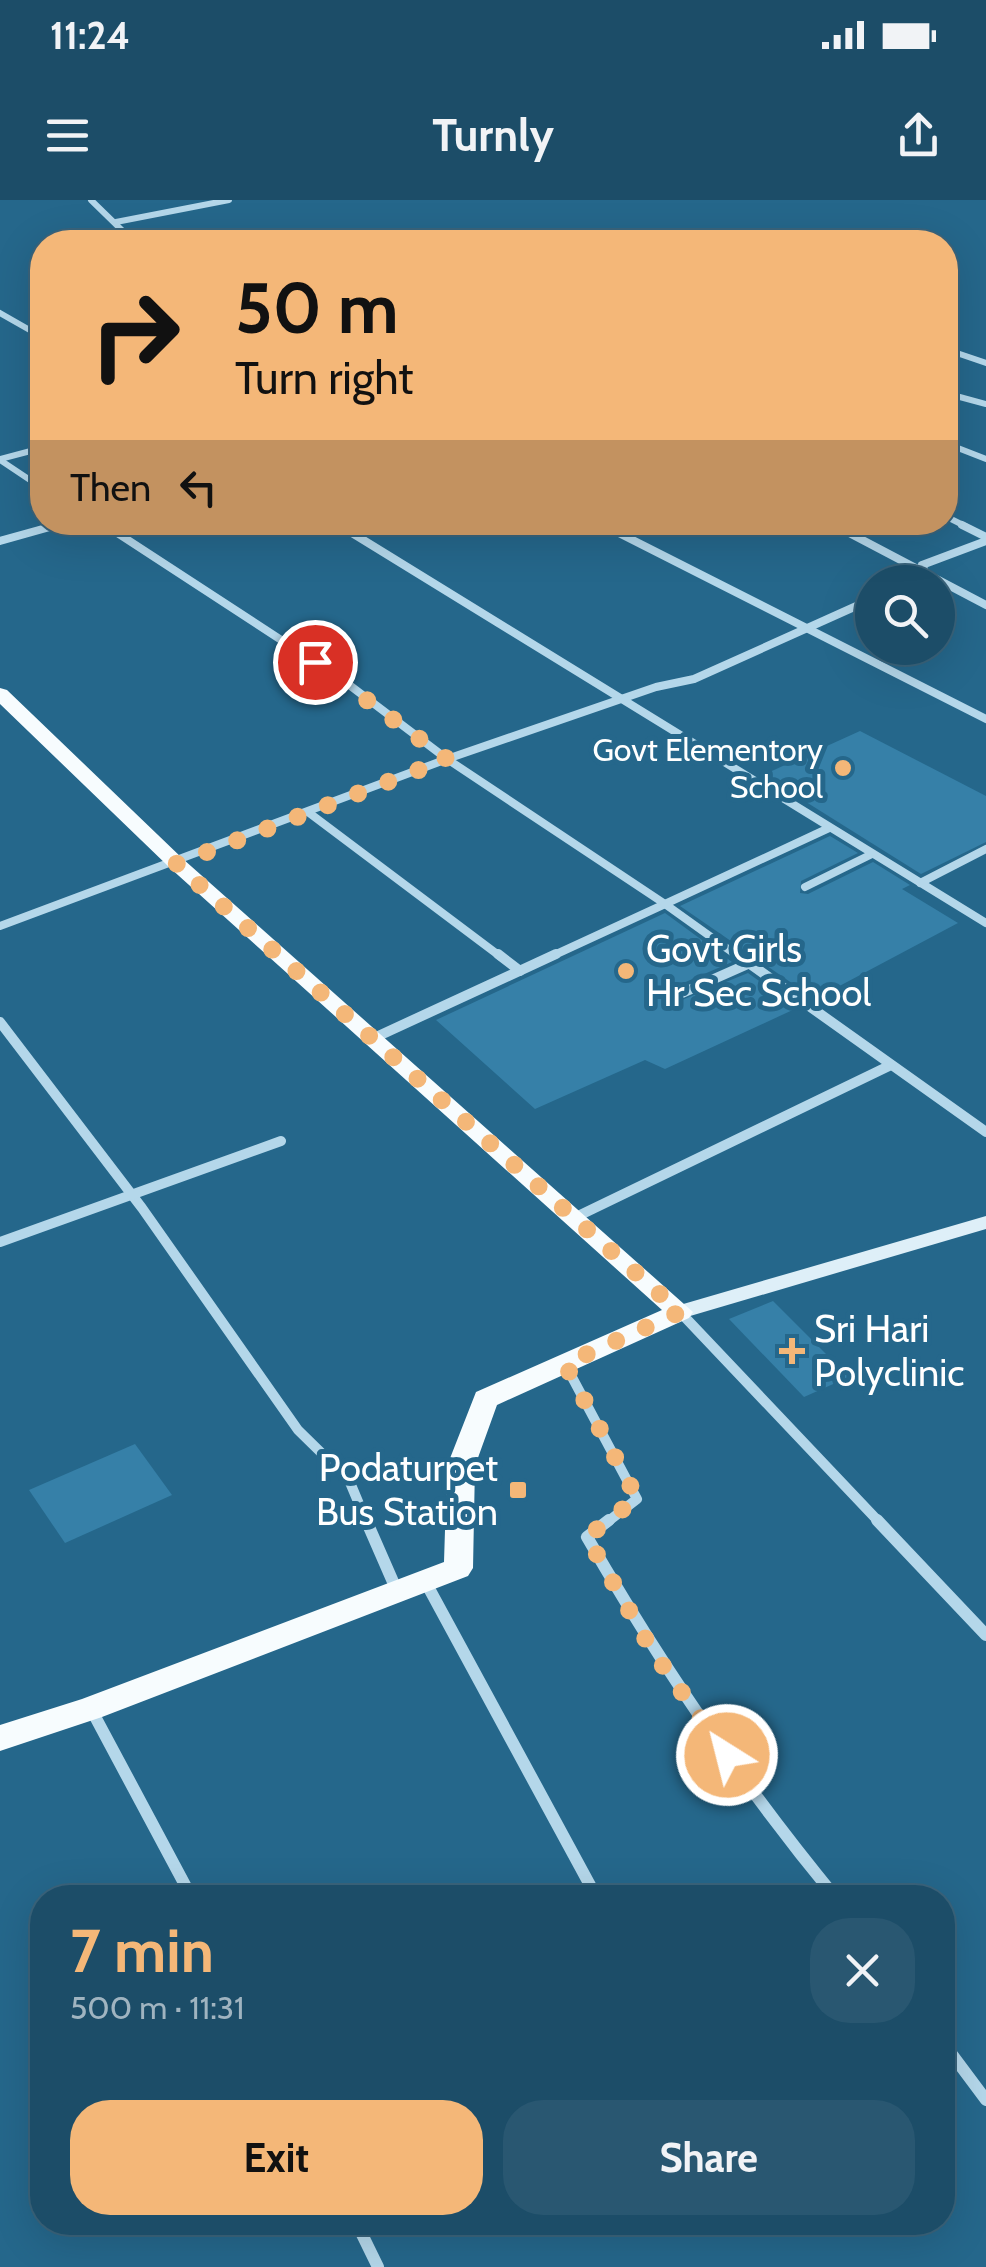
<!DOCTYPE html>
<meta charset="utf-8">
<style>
:root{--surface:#1c4d68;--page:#295771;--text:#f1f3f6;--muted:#a0b4c0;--line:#3a647c;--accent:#f4b778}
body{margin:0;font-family:Cabin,sans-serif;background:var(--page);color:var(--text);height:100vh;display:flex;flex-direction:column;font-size:38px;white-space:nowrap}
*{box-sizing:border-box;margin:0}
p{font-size:32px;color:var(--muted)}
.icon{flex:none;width:55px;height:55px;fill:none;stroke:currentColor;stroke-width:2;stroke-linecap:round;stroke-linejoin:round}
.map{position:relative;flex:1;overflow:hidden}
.details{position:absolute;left:30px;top:1685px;width:925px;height:350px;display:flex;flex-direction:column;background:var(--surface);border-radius:40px;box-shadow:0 10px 40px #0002,0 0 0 2px var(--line)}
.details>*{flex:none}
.hud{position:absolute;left:30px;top:30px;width:928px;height:305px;border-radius:40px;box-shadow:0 10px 40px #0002,0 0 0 2px var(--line);background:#f4b778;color:#111;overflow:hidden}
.controls{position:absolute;left:855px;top:365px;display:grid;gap:20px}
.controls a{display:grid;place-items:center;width:100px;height:100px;border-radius:50%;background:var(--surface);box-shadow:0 10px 40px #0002,0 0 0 2px var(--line);font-size:50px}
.pin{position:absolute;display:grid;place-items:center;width:85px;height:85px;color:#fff;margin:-42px;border:5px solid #fff;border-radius:50%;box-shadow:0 2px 10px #0007}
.me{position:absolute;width:110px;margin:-55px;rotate:324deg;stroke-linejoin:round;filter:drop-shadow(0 0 8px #0008)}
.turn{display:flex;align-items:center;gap:35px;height:210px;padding:0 40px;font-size:45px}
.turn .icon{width:130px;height:130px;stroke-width:2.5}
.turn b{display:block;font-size:70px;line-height:85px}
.then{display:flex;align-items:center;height:95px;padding:0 40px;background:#0003;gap:20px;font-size:38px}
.round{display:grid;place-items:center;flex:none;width:105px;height:105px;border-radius:40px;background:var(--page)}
.head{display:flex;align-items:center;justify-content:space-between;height:170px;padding:0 40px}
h1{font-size:60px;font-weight:700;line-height:75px;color:var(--accent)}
.primary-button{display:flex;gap:20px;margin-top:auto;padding:20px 40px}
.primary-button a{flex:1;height:115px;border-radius:40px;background:var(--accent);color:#111;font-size:40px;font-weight:700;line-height:115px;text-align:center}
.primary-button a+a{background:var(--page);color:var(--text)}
.status{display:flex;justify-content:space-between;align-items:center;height:70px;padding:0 50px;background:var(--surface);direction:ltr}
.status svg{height:28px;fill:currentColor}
header{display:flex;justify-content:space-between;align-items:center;height:130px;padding:0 40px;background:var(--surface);font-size:45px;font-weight:700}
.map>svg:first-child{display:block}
</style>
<div class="status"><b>11:24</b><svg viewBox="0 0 49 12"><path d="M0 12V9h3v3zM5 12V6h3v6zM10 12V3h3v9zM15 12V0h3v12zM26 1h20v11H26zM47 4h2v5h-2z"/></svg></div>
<header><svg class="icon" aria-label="menu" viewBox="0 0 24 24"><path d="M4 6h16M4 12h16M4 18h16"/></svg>Turnly<svg class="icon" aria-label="share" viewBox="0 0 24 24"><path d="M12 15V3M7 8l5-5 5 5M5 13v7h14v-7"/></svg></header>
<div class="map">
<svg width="986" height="2067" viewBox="0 0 986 2067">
<rect width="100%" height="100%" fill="#25678b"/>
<g fill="#3680a8">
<path d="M860,531L986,596V642L921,674L763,575Z"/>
<path d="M830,636L858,653L801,681L800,693L808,694L873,662L910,685L902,689L958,723L815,799L680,706Z"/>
<path d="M665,713L732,762L667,790L662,798L667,806L748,773L797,808L665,869L645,860L535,909L436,820Z"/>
<path d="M773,1101L849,1177L804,1197L729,1119Z"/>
<path d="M135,1244L172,1295L65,1343L29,1290Z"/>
</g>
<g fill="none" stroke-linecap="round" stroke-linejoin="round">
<g stroke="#b4d7ea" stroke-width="6">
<path d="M91,0L134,42"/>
<path d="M116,22L229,0"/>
<path d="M0,113L42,137"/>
<path d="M945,149L986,163"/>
<path d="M36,181L42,179"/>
<path d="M945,193L986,204"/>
<path d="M945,243L986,259"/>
<path d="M0,259L42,248"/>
<path d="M0,260L42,288"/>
<path d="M945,316L967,327"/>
<path d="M101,322L109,327"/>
<path d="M334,322L343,327"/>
<path d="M597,322L607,327"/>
<path d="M829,322L839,327"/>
<path d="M48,327L67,322"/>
</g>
<g stroke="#b4d7ea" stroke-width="8">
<path d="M105,325L344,481L447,559L665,704L550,757"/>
<path d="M339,325L986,723"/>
<path d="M603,325L986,519"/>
<path d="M834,325L986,405"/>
<path d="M962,325L986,337"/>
<path d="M0,341L57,325"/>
<path d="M912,382L927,376L922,365L986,341"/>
<path d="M308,612L501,757"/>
<path d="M920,683L986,649"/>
<path d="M805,687L872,654"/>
<path d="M665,704L739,757"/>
<path d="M665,704L829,628"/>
<path d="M0,726L447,559L656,487L694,479L872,399"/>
</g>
<g stroke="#b4d7ea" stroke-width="10">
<path d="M498,754L520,771"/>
<path d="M736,754L986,932"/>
<path d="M671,798L750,763"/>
<path d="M0,822L142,1008L298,1230L349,1280L367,1323"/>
<path d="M374,838L556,754"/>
<path d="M576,1017L891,865"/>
<path d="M0,1042L281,941"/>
<path d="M680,1112L880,1323"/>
<path d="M565,1164L637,1299L606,1323"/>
</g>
<g stroke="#b4d7ea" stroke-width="12">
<path d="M366,1320L397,1391"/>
<path d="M609,1320L587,1337C661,1465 742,1584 836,1698"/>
<path d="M877,1320L986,1435"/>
<path d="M425,1381L597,1698"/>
<path d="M91,1509L192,1698"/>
<path d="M942,1841L986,1900"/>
<path d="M356,2022L378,2067"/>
</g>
<path fill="#deeff8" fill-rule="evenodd" d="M986,1016V1029L680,1119L670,1112L673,1107Z"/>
<path fill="#f7fcfe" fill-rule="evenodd" d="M0,488L7,490L183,659L693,1112L689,1118L497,1205L475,1266L473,1368L468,1376L102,1517L0,1551V1525L82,1499L444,1362L447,1266L476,1192L662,1110L169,667L0,504Z"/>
</g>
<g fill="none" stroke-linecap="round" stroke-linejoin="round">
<path stroke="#f4b778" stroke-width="18" stroke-dasharray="0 32.4" d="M315,462L447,559L176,664L680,1112L565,1164L637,1298L587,1337L653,1452L727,1555"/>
</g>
<g fill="#f4b778" stroke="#25678b" stroke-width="4">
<circle cx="843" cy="568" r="10"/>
<circle cx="626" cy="771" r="10"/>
<path d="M787 1136h10v10h10v10h-10v10h-10v-10h-10v-10h10z"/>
<rect x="508" y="1280" width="20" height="20" rx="5"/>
</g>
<g text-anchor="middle" stroke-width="10" stroke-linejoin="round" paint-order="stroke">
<g font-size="32" fill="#fff" stroke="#25678b" text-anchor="end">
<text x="823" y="561">Govt Elementory<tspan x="823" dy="37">School</tspan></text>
</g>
<g font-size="38" fill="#fff" stroke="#25678b" text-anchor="start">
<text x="646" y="762">Govt Girls<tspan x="646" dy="44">Hr Sec School</tspan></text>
<text x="814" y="1142">Sri Hari<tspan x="814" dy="44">Polyclinic</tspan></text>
<text x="498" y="1281" text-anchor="end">Podaturpet<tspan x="498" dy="44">Bus Station</tspan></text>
</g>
</g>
</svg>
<div class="controls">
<a><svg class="icon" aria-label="search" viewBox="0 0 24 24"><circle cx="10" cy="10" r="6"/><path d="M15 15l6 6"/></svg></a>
</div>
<div class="pin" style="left:315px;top:462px;background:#d93025"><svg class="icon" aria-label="arrive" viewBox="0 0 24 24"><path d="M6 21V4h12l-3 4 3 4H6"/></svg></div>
<svg class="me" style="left:727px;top:1555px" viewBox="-20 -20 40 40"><circle r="17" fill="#f4b778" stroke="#fff" stroke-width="3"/><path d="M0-11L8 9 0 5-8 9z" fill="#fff"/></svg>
<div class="hud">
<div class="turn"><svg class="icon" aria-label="right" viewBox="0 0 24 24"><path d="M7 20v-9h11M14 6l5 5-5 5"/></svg><div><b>50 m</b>Turn right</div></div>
<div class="then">Then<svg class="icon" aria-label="left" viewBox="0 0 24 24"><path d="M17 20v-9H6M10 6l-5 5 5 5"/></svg></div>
</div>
<section class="details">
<div class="head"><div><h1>7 min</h1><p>500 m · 11:31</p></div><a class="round"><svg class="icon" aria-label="close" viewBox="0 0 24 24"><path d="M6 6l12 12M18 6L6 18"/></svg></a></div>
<div class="primary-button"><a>Exit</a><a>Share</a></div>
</section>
</div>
